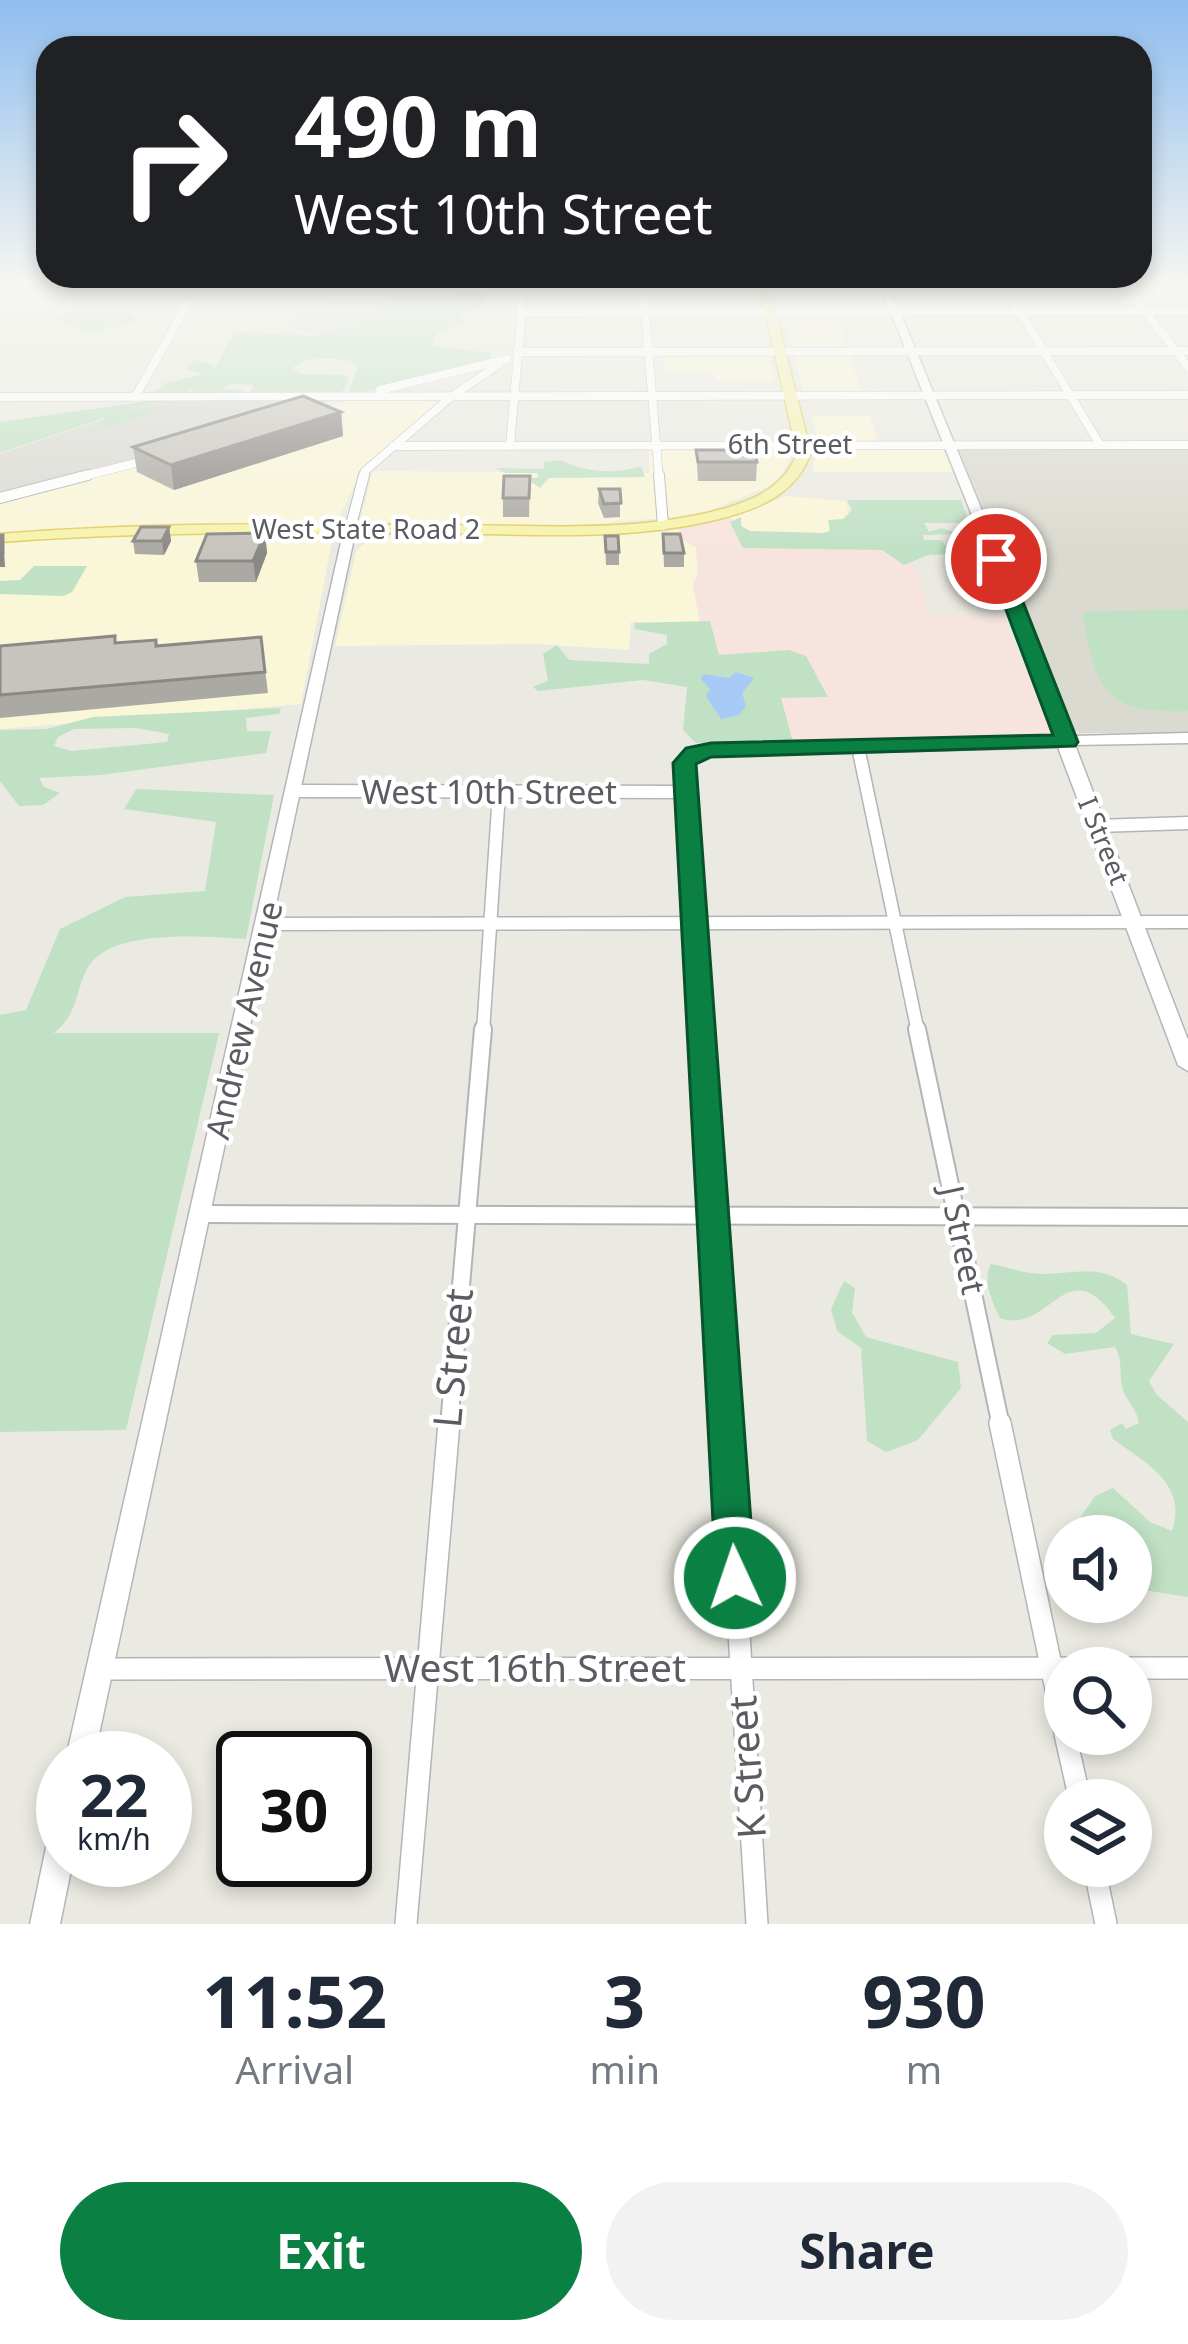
<!DOCTYPE html>
<style>
:root{--surface:#fff;--page:#f2f2f3;--text:#1f2937;--muted:#747a83;--accent:#0b8043}
body{margin:0;font-family:"Noto Sans",sans-serif;background:var(--page);color:var(--text);height:100vh;display:flex;flex-direction:column;font-size:45px;white-space:nowrap}
*{box-sizing:border-box;margin:0}
p{font-size:39px;color:var(--muted)}
.icon{flex:none;width:66px;height:66px;fill:none;stroke:currentColor;stroke-width:2;stroke-linecap:round;stroke-linejoin:round}
.map{position:relative;height:1924px;overflow:hidden}
.panel{display:flex;flex-direction:column;background:var(--surface);flex:1}
.panel>*{flex:none}
.hud{position:absolute;left:36px;top:36px;width:1116px;height:252px;border-radius:36px;box-shadow:0 6px 18px #0003;background:#202124;color:#fff;overflow:hidden}
.controls{position:absolute;left:1044px;top:1515px;display:grid;gap:24px}
.controls a{display:grid;place-items:center;width:108px;height:108px;border-radius:50%;background:var(--surface);box-shadow:0 6px 18px #0003;font-size:60px}
.speed{position:absolute;left:36px;top:1731px;display:flex;gap:24px;font-size:60px;font-weight:700;text-align:center}
.speed>*{display:grid;place-content:center;width:156px;height:156px;border-radius:50%;background:var(--surface);box-shadow:0 6px 18px #0003;line-height:1}
.speed small{font-size:30px;font-weight:400}
.speed .limit{border:6px solid #111;border-radius:18px;background:#fff;color:#111}
.pin{position:absolute;display:grid;place-items:center;width:102px;height:102px;color:#fff;margin:-51px;border:6px solid #fff;border-radius:50%;box-shadow:0 3px 12px #0007}
.me{position:absolute;width:132px;margin:-66px;rotate:357deg;stroke-linejoin:round;filter:drop-shadow(0 0 9px #0008)}
.turn{display:flex;align-items:center;gap:42px;height:252px;padding:0 60px;font-size:54px}
.turn .icon{width:156px;height:156px;stroke-width:2.5}
.turn b{display:block;font-size:84px;line-height:102px}
.eta{display:flex;justify-content:space-evenly;align-items:center;height:204px;text-align:center}
.eta b{font-size:72px;font-weight:700;line-height:84px}
.primary-button{display:flex;gap:24px;margin-top:auto;padding:24px 60px}
.primary-button a{flex:1;height:138px;border-radius:72px;background:var(--accent);color:#fff;font-size:48px;font-weight:700;line-height:138px;text-align:center}
.primary-button a+a{background:var(--page);color:var(--text)}
.map>svg:first-child{display:block}
</style>
<div class="map">
<svg width="1188" height="1924" viewBox="0 0 1188 1924">
<rect width="100%" height="100%" fill="#ebeae2"/>
<g fill="#faf6d8">
<path d="M836,314L847,348H792L783,315Z"/>
<path d="M662,355H769L775,381H716L713,372H664Z"/>
<path d="M794,355H850L861,392H803Z"/>
<path d="M351,399H434L437,403L362,468L338,521L0,532V500L200,448Z"/>
<path d="M811,416H870L879,443H818Z"/>
<path d="M817,448H942L956,472H812Z"/>
<path d="M649,449H795L782,475L767,487L708,511L674,517L579,525H480L372,524L361,517L373,471L649,473Z"/>
<path d="M785,496L846,501L856,547H753L730,518Z"/>
<path d="M679,529L681,538L696,547L698,574L693,584L700,623L631,622L629,650L536,644L335,646L356,551L371,538L634,534Z"/>
<path d="M203,534H312L332,541L301,704L0,729V542Z"/>
</g>
<g fill="#dad9d4">
<path d="M411,285H484L483,297L380,332L310,333L285,326L300,296L388,297L406,292Z"/>
<path d="M163,399H336L180,450L0,495V454Z"/>
</g>
<path fill="#dbdad0" d="M1188,447V733H1080L1074,729L959,450Z"/>
<path fill="#f8e4de" d="M730,518L754,547H907L931,616L1003,618L1052,730L1049,737L779,747L752,661L707,659L693,584L698,574L696,547L680,539L679,529Z"/>
<g fill="#c0e1c4" fill-rule="evenodd">
<path d="M468,291L487,293L480,308L460,313L464,324L437,332L433,346L492,353L489,360L355,394L349,392L358,365C344,356 305,355 292,369L301,374L345,375L349,379L341,394L250,393L254,385L233,384L221,389L243,390L241,394L183,396L199,386L186,392H154L166,383L203,374L185,369L195,360L213,364L214,369L235,332L312,336L361,321L387,304L410,306Z"/>
<path d="M77,310L127,311L139,321L86,333L55,317Z"/>
<path d="M162,399L127,411L169,406L109,428L83,432L105,422L104,418L0,453V422Z"/>
<path d="M560,460C585,472 614,475 641,466L645,477L549,478L540,488L527,479L539,477L537,473H506L495,468L544,469V462Z"/>
<path d="M847,500H961L969,523H924L929,532L941,528L960,534L923,535L924,540H942L950,554L928,555L904,565L882,550L743,548L730,522L741,517V526L750,531L823,533L830,531L828,520L843,519L852,510Z"/>
<path d="M34,566H87L72,592L64,596L0,594V581L20,580Z"/>
<path d="M1188,609V711C1102,714 1096,688 1082,612Z"/>
<path d="M710,621L719,655L789,650L806,656L828,697L781,698L793,742L696,743L683,730L687,687L643,680L538,691L533,687L548,681L543,654L557,645L569,660L649,664V654L667,644V635L635,629L634,623Z"/>
<path d="M281,708L279,714L246,718L247,731H271L266,753L100,775L39,778L44,787L60,793L43,805L19,806L0,781V730L47,729L93,717ZM136,728L169,734L167,742L72,751L54,746L58,737L74,729Z"/>
<path d="M136,789L274,795L246,939C207,937 109,927 87,969C74,995 78,1014 54,1033H219L126,1430L0,1432V1015L26,1010L60,929L125,897L205,891L216,822L124,809Z"/>
<path d="M991,1264C1004,1266 1017,1271 1030,1273C1066,1278 1095,1260 1127,1285L1131,1334L1174,1344L1149,1381L1157,1395L1188,1422V1597L1131,1588V1536H1068L1095,1496L1113,1488L1150,1522L1172,1531C1188,1483 1145,1463 1113,1439L1110,1430L1122,1423L1126,1429L1139,1423C1137,1408 1125,1400 1122,1387C1119,1371 1123,1361 1115,1347L1065,1354L1047,1343L1053,1335L1096,1333L1115,1318C1066,1248 1050,1336 1000,1318C992,1302 982,1280 991,1264Z"/>
<path d="M844,1281L855,1288L852,1312L866,1337L958,1362L961,1388L918,1440L886,1452L867,1441L861,1348L837,1331L831,1309Z"/>
</g>
<path fill="#a7cbf6" d="M736,672L754,678L742,693L746,706L739,715L721,719L706,696L710,689L701,679L703,674L729,678Z"/>
<g fill="none" stroke-linecap="round" stroke-linejoin="round">
<defs>
<g id="street-far4">
<path d="M643,285L659,478"/>
<path d="M1004,285L1100,445"/>
<path d="M1125,285L1188,367"/>
<path d="M193,294L385,295L400,293L405,285"/>
<path d="M521,312L1188,311"/>
<path d="M517,352L1188,351"/>
<path d="M380,390L507,359"/>
<path d="M0,397L1188,395"/>
<path d="M135,397L197,287"/>
<path d="M393,446L1188,445"/>
<path d="M510,446L524,285"/>
<path d="M76,478L152,459"/>
<path d="M363,478L365,471L452,396L498,365"/>
</g>
<g id="street-far3">
<path d="M659,475L663,525"/>
<path d="M0,498L88,475"/>
<path d="M350,529L364,475"/>
</g>
<g id="street-far2">
<path d="M858,747L918,1032"/>
<path d="M294,791L685,792"/>
<path d="M1097,826L1188,823"/>
<path d="M265,924L1188,922"/>
<path d="M483,1032L499,793"/>
<path d="M702,1032L685,760L711,750L1067,741"/>
</g>
<g id="street-far1">
<path d="M702,1029L726,1426"/>
<path d="M917,1029L1001,1426"/>
<path d="M201,1214L1188,1217"/>
<path d="M449,1426L483,1029"/>
</g>
<g id="street">
<path d="M726,1423L757,1924"/>
<path d="M1000,1423L1065,1732"/>
<path d="M99,1669L1188,1668"/>
<path d="M1065,1734L1080,1800"/>
<path d="M1094,1866L1106,1924"/>
<path d="M406,1924L449,1423"/>
</g>
<g id="secondary">
<path d="M880,285H889L1075,736L1188,733V743L1075,745L1188,1040V1071L1178,1065L1059,750V733Z"/>
<path d="M350,525L356,529L94,1758H66L344,529Z"/>
<path d="M63,1824V1860H73L60,1924H30L48,1838L53,1828Z"/>
</g>
<path id="primary" d="M759,285H769L811,453C796,494 759,509 719,519C627,542 532,534 438,533C292,533 146,531 0,542V534C149,522 298,524 447,525C535,525 625,533 711,512C747,503 784,490 797,453Z"/>
</defs>
<use href="#street-far4" stroke="#b2b4b8" stroke-width="9"/>
<use href="#street-far3" stroke="#b2b4b8" stroke-width="12"/>
<use href="#street-far2" stroke="#b2b4b8" stroke-width="15"/>
<use href="#street-far1" stroke="#b2b4b8" stroke-width="20"/>
<use href="#street" stroke="#b2b4b8" stroke-width="24"/>
<use href="#secondary" stroke="#b3b5bb" stroke-width="3"/>
<use href="#primary" stroke="#e3cd63" stroke-width="3"/>
<use href="#street-far4" stroke="#fff" stroke-width="8"/>
<use href="#street-far3" stroke="#fff" stroke-width="10"/>
<use href="#street-far2" stroke="#fff" stroke-width="12"/>
<use href="#street-far1" stroke="#fff" stroke-width="16"/>
<use href="#street" stroke="#fff" stroke-width="21"/>
<use href="#secondary" fill="#fff" fill-rule="evenodd"/>
<use href="#primary" fill="#f7f3ac" fill-rule="evenodd"/>
</g>
<g fill="#aba9a3">
<path d="M341,412L343,436L174,490L137,472L133,447Z"/>
<path d="M733,440L757,462L756,481H698L696,450H733Z"/>
<path d="M530,476L529,517H503V498Z"/>
<path d="M599,489H620V517L604,518L598,503Z"/>
<path d="M169,527L171,541L164,555L135,554L133,541Z"/>
<path d="M265,533L267,553L256,582H199L196,561Z"/>
<path d="M663,534L684,553V567H664Z"/>
<path d="M605,536L619,552V565H606Z"/>
<path d="M261,637L268,693L0,718V647L116,643L157,646Z"/>
</g>
<g fill="#8b8985">
<path d="M341,412L343,436L174,490L171,465Z"/>
<path d="M169,527L171,541L164,555L162,541Z"/>
<path d="M265,533L267,553L256,582L253,561Z"/>
<path d="M3,535L5,567H0V553Z"/>
</g>
<g fill="#c7c4be" stroke="#8b8985" stroke-width="3">
<path d="M303,396L341,412L171,465L133,447Z"/>
<path d="M733,440H752L757,462H698L696,450H735Z"/>
<path d="M504,476H530L529,498H503Z"/>
<path d="M599,489H620L621,503L604,504Z"/>
<path d="M141,527H169L162,541H133Z"/>
<path d="M265,533L253,561H196L207,534Z"/>
<path d="M663,534H680L684,553H664Z"/>
<rect x="0" y="535" width="3" height="18"/>
<path d="M605,536H618L619,552H606Z"/>
<path d="M115,636V643L156,640V646L261,637L265,672L0,695V646Z"/>
</g>
<linearGradient id="sky" x2="0" y2="1"><stop stop-color="#8ebdee"/><stop offset="0.51" stop-color="#f6f6f2"/><stop offset="1" stop-color="#f6f6f2" stop-opacity="0"/></linearGradient>
<rect width="1188" height="554" fill="url(#sky)"/>
<path fill="#0b8043" stroke="#07532c" stroke-width="3" d="M996,553L1006,559L1078,742L1075,746L711,757L696,764L755,1578L749,1590L735,1594L721,1590L716,1578L673,763L686,748L711,743L1053,735L987,559Z"/>
<g text-anchor="middle" stroke-width="9" stroke-linejoin="round" paint-order="stroke">
<g font-size="27" fill="#5a5c61" stroke="#fff">
<text x="790" y="454">6th Street</text>
<text x="366" y="539">West State Road 2</text>
<text transform="translate(1103 841) rotate(68)" y="9">I Street</text>
</g>
<g font-size="33" fill="#5a5c61" stroke="#fff">
<text x="489" y="804">West 10th Street</text>
<text transform="translate(244 1020) rotate(-77)" y="12">Andrew Avenue</text>
<text transform="translate(963 1240) rotate(78)" y="12">J Street</text>
</g>
<g font-size="39" fill="#5a5c61" stroke="#fff">
<text transform="translate(453 1358) rotate(-85)" y="14">L Street</text>
<text x="535" y="1682">West 16th Street</text>
<text transform="translate(747 1767) rotate(-94)" y="14">K Street</text>
</g>
</g>
</svg>
<div class="controls">
<a><svg class="icon" aria-label="sound" viewBox="0 0 24 24"><path d="M4 9h4l5-4v14l-5-4H4zM17 9q2 3 0 6"/></svg></a>
<a><svg class="icon" aria-label="search" viewBox="0 0 24 24"><circle cx="10" cy="10" r="6"/><path d="M15 15l6 6"/></svg></a>
<a><svg class="icon" aria-label="layers" viewBox="0 0 24 24"><path d="M12 4l9 5-9 5-9-5zM3 14l9 5 9-5"/></svg></a>
</div>
<div class="speed"><div>22<small>km/h</small></div><div class="limit">30</div></div>
<div class="pin" style="left:996px;top:559px;background:#d93025"><svg class="icon" aria-label="arrive" viewBox="0 0 24 24"><path d="M6 21V4h12l-3 4 3 4H6"/></svg></div>
<svg class="me" style="left:735px;top:1578px" viewBox="-20 -20 40 40"><circle r="17" fill="#0b8043" stroke="#fff" stroke-width="3"/><path d="M0-11L8 9 0 5-8 9z" fill="#fff"/></svg>
<div class="hud">
<div class="turn"><svg class="icon" aria-label="right" viewBox="0 0 24 24"><path d="M7 20v-9h11M14 6l5 5-5 5"/></svg><div><b>490 m</b>West 10th Street</div></div>
</div>
</div>
<section class="panel">
<div class="eta">
<div><b>11:52</b><p>Arrival</p></div>
<div><b>3</b><p>min</p></div>
<div><b>930</b><p>m</p></div>
</div>
<div class="primary-button"><a>Exit</a><a>Share</a></div>
</section>
